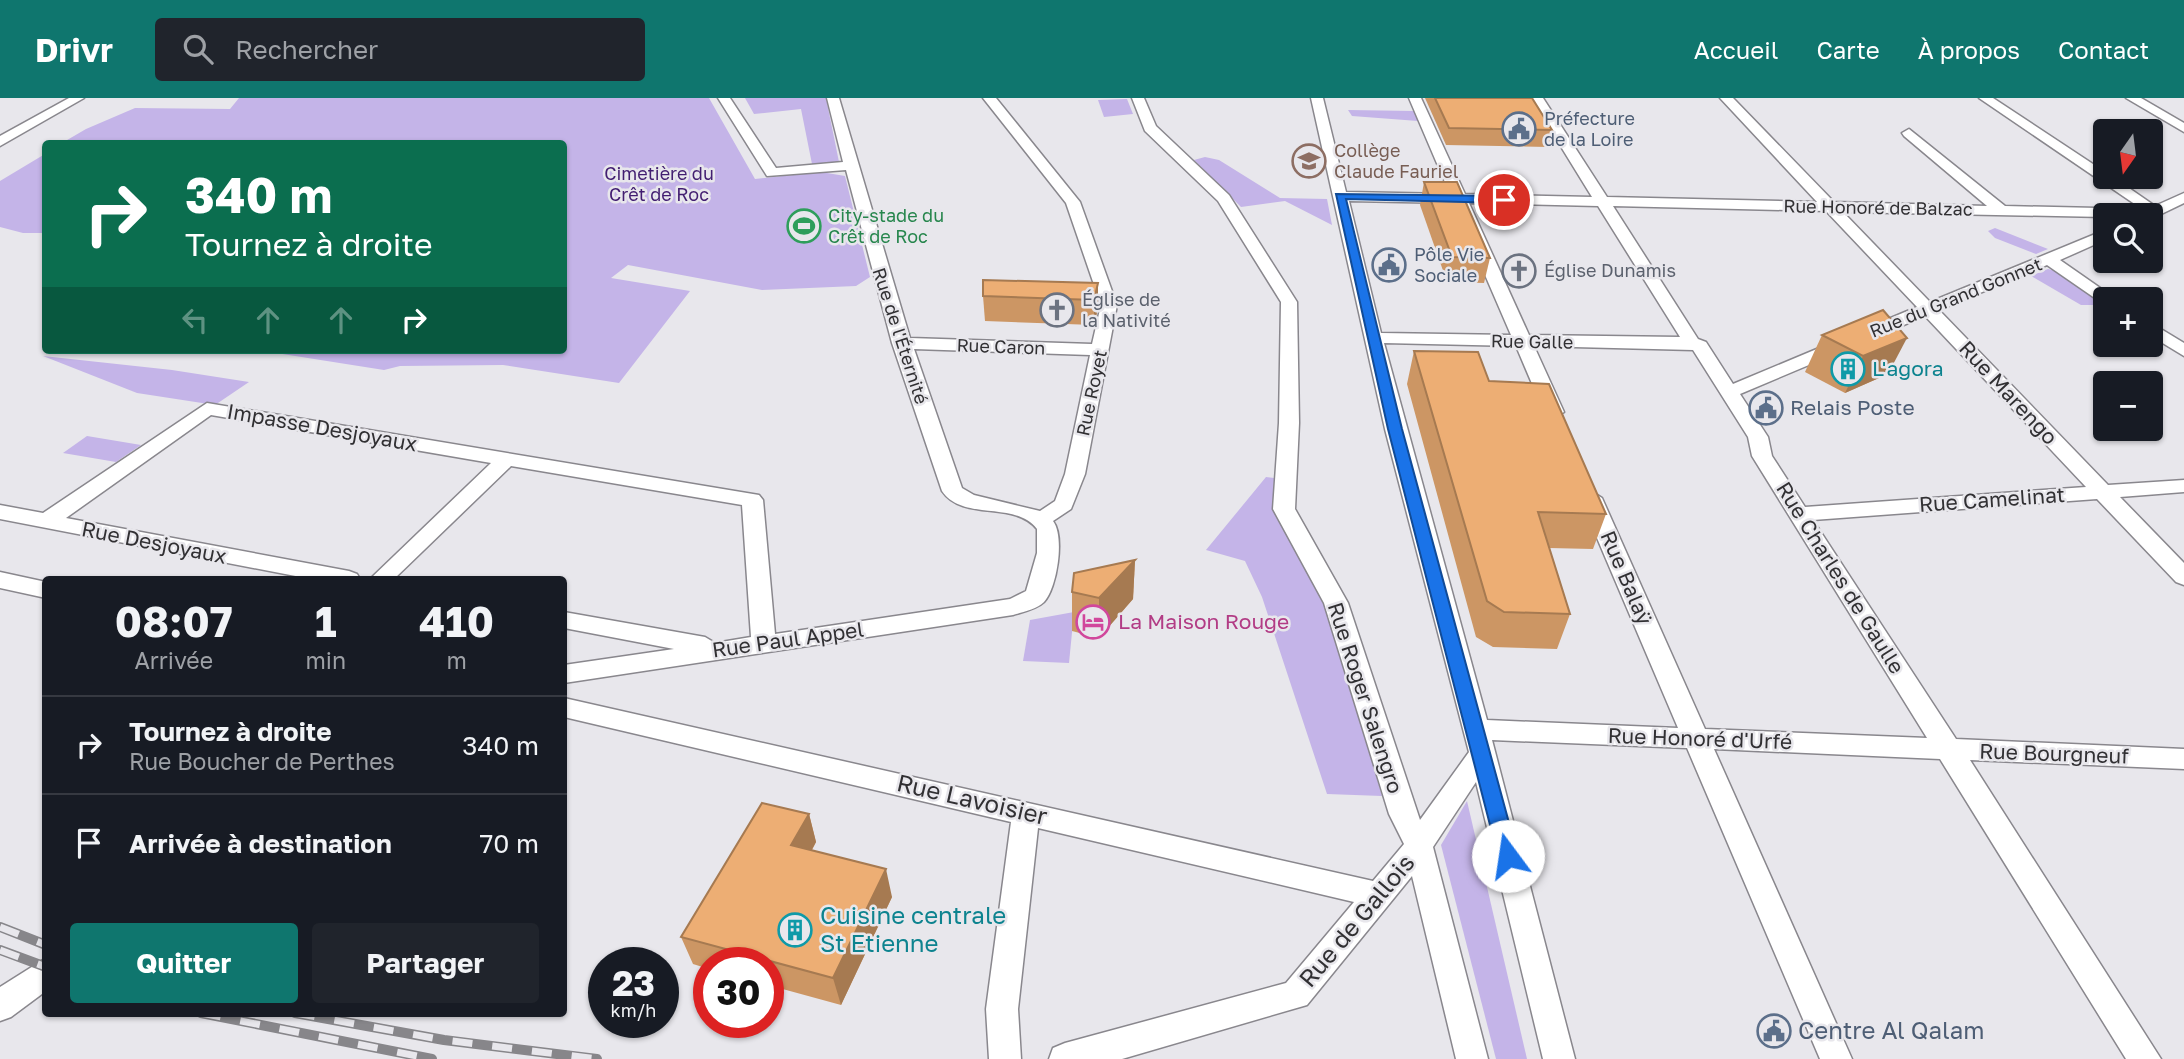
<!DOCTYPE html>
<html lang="fr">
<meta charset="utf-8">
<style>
:root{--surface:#171b24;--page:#20242c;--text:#f1f3f6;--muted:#9ea1a6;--line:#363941;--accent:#0f766e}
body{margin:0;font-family:"Golos Text",sans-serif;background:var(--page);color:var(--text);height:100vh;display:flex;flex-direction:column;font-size:26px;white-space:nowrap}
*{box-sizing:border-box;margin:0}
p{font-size:23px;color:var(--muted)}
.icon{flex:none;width:38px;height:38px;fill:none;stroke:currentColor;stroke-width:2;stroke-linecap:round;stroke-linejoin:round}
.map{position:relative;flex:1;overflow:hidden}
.side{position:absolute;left:42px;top:478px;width:525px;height:441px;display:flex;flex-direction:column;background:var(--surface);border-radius:7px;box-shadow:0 2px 5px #0004}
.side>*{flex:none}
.banner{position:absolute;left:42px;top:42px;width:525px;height:214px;border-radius:7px;box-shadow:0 2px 5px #0004;background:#0b6e4f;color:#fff;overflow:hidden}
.needle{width:46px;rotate:194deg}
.buttons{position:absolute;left:2093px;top:21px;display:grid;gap:14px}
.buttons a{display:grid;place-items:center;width:70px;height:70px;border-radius:7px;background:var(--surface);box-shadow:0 2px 5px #0004;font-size:35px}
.speed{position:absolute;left:588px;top:849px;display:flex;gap:14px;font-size:35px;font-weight:700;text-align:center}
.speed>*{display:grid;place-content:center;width:91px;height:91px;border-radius:50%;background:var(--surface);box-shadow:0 2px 5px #0004;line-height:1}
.speed small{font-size:18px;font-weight:400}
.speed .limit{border:10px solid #d22;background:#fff;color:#111}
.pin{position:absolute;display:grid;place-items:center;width:60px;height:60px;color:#fff;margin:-30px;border:4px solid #fff;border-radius:50%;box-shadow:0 2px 7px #0007}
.me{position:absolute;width:77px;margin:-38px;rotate:346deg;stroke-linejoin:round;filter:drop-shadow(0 0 5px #0008)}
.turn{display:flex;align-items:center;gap:24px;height:147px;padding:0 28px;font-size:32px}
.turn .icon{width:91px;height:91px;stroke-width:2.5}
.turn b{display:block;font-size:49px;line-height:60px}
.lanes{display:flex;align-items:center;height:66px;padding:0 28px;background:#0003;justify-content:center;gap:35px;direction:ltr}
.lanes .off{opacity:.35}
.eta{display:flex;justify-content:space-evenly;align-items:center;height:119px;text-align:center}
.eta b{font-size:42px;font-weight:700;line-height:49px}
.cta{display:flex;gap:14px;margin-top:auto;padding:14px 28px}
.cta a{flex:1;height:80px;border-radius:7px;background:var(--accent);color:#fff;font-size:28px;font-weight:700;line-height:80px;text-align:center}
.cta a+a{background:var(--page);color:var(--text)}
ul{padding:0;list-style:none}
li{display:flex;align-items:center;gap:21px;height:98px;padding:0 28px;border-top:2px solid var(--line)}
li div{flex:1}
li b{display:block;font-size:26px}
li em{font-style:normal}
header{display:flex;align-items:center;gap:42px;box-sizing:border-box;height:98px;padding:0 35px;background:var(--accent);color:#fff}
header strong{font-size:33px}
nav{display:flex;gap:38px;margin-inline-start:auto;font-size:24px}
.search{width:490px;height:63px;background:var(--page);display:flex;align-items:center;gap:18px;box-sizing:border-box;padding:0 24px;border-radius:7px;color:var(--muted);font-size:26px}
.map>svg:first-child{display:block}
</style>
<header>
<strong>Drivr</strong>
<div class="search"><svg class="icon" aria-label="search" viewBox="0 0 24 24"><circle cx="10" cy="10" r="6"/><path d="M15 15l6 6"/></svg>Rechercher</div>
<nav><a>Accueil</a><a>Carte</a><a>À propos</a><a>Contact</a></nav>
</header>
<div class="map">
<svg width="2184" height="961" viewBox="0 0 2184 961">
<rect width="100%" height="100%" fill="#e8e7ec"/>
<g fill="#c4b4e8">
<path d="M239,0H709L755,81L821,74L845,78L870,179L856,188L762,192L628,167L611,180L690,193L619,285L503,267L400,268L384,272L257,252H564V46L62,45L86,31L135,10L230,11Z"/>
<path d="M745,0H826L839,64L812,66L801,11L754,16Z"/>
<path d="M1127,1L1133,16L1104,19L1098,2Z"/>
<path d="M1348,12L1414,13L1418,23L1352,18Z"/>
<path d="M45,56V135H23L0,129V83Z"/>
<path d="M1205,59L1219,62L1280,100L1327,101L1332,127L1285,103L1241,109L1194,62Z"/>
<path d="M1995,130L2048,151L2036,156L1995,140L1988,133Z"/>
<path d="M2048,171L2056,173L2105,207H2081L2031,178Z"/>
<path d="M43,258L172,272L249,284L215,307L137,295Z"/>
<path d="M87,338L141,347L116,364L63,355Z"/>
<path d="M1266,379L1274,380L1273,411L1309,475L1332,524L1382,698L1327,696L1262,499L1245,463L1206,452Z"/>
<path d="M1074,514L1069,565L1023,563L1030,522Z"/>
<path d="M1467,703L1527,961H1496L1441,747Z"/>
</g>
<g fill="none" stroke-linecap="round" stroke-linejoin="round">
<defs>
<g id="street">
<path d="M69,0H84L0,48V38Z"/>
<path d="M718,0H730L776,70L843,64L827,0H839L910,240L1092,246L1101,207L1066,105L983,0H996L1080,104L1117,207L1085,376L1071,411L1053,423C1065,439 1057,490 1044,504C1037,511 1023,514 1013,517L564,585V567L674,551L564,530V514L705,539L715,545L751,539L742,407L511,368L394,481H370L491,365L211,317L66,420L349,473L357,476L360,481H311L0,421V407L43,415L207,305L759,397L763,402L775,536L1010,501L1026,493L1037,455V431C1014,402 963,424 942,393L892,245L846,72L767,78ZM914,251L1090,257L1065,376L1055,403L1040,413L974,397L962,390Z"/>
<path d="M1132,0H1144L1156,28L1229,97L1297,204L1299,325L1295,411L1348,505L1420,722L1469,654L1385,331L1311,0H1323L1346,94L1450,96L1409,0H1421L1465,96L1592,99L1531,0H1543L1607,99L1817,104L1720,0H1733L1834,104L1987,108L1904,38L1902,35L1909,31L2005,108L2142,111L1979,0H1993L2105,74V79H2113L2155,108L2184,95V105L2151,121V117L2105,119L1843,114L1930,204L2105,132V142L2060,162L2116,201H2105V205H2102L2047,167L1939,212L2108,387L2184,382V394L2120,399L2184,465V487L2176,484L2097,401L1813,422L1956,641L2184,651V671L1970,662L2161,961H2126L1940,661L1714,651L1852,961H1820L1687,650L1492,642L1575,961H1543L1476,684L1433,749L1488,961H1456L1412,778L1307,907L1122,961H1049L1053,950L1065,945L1286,885L1354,804L1038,730L1018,911L1021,961H989L986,911L1011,724L564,619V600L1373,783L1404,746L1389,716L1324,505L1273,411L1279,325L1281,204L1218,103L1145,33ZM1349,103L1454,105L1511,237L1381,235ZM1469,105L1598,108L1680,239L1529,237ZM1613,108L1826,113L1917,209L1733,286L1706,244L1698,241ZM1925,218L2086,389L1805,409L1772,358L1768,339L1740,296ZM1384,245L1516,248L1544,314L1554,320L1564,314L1534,248L1693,252L1748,339L1752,358L1927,640L1705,631L1602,400L1591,393L1580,400L1678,630L1487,622Z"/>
<path d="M2126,0H2141L2184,25V34Z"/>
<path d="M2151,225L2184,245V258L2151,238Z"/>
<path d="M0,474L46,484V500L0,490Z"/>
<path d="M46,860V893L11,919L0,923V889Z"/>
</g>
</defs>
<use href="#street" stroke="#89878d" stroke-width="3"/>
<use href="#street" fill="#fff" fill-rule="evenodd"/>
<defs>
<g id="rail">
<path d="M0,829L46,847"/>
<path d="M0,852L46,869"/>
<path d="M201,915L432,961"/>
<path d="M295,915L444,942L597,961"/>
</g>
</defs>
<use href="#rail" stroke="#87868a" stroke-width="10"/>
<use href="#rail" stroke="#e8e7ec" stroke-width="7" stroke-dasharray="20" stroke-linecap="butt"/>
</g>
<g fill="#cc9664">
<path d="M1425,0H1532L1552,32L1548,49L1446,47Z"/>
<path d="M1424,84L1490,160L1484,185L1447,184L1420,107Z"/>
<path d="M1098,185V210L1094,227L985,223L983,198Z"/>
<path d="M1883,212L1888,276L1845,295L1805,274L1822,237Z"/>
<path d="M1414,253L1489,283L1606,416L1593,451L1549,450L1570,516L1557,551L1493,549L1476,539L1407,286Z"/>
<path d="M1135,462L1133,501L1099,540L1072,533V494Z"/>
<path d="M809,716L816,744L812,752L892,799L841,907L768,887V864H709V871L693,866L681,839Z"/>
</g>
<g fill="#a67a51">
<path d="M1098,185V210L1094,227V202Z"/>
<path d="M1907,240L1888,276L1845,295L1863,258Z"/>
<path d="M1135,462L1133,501L1099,540V500Z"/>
<path d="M809,716L816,744L799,775L791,747Z"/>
<path d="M886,771L892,799L841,907L833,880Z"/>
</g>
<g fill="#edae74" stroke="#a67a51" stroke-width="2">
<path d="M1435,0H1532L1552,32L1449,30Z"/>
<path d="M1424,84H1457L1490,160L1452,159Z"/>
<path d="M983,182L1098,185L1094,202L983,198Z"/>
<path d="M1883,212L1907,240L1863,258L1822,237Z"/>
<path d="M1414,253L1478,254L1489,283L1549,286L1606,416L1538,414L1570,516L1504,514L1487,503Z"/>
<path d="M1135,462L1099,500L1072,494L1074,475Z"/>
<path d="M762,705L809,716L791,747L886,771L833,880L681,839Z"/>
</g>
<path fill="#1a73e8" stroke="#114b97" stroke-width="2" d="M1336,96L1504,98L1510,102L1504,105L1346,101L1402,331L1518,758L1515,764L1508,766L1501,764L1498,758L1388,331Z"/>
<defs>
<symbol id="civic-ring" viewBox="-11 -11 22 22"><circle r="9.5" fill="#e8e7ec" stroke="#5c6f8a" stroke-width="1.5"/><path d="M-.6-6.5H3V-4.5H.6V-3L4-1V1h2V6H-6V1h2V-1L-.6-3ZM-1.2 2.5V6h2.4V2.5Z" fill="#5c6f8a"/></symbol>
<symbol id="school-ring" viewBox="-11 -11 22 22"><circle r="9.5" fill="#e8e7ec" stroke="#8d6e63" stroke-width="1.5"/><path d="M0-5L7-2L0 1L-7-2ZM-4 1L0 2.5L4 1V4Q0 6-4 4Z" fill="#8d6e63"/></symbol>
<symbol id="stadium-ring" viewBox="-11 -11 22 22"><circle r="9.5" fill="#e8e7ec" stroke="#2e9e5b" stroke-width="1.5"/><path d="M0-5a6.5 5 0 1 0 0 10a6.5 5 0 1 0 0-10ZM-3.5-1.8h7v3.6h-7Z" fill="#2e9e5b"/></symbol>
<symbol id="church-ring" viewBox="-11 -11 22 22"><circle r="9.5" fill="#e8e7ec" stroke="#6b7280" stroke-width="1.5"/><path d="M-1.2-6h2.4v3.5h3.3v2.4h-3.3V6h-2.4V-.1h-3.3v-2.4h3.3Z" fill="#6b7280"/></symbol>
<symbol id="building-ring" viewBox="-11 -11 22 22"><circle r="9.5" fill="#e8e7ec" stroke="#0f9aa8" stroke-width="1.5"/><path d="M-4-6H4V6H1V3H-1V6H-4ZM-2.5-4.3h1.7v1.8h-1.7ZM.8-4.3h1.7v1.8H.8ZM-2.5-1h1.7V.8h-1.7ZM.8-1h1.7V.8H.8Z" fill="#0f9aa8"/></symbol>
<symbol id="hotel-ring" viewBox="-11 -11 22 22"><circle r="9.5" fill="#e8e7ec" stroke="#d1479c" stroke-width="1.5"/><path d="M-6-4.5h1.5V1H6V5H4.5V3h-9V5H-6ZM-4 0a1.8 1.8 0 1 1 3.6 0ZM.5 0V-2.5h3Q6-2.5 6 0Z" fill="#d1479c"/></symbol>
</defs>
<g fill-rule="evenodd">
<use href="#civic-ring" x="1500" y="12" width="38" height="38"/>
<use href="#school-ring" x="1290" y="44" width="38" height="38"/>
<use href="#stadium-ring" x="785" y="109" width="38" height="38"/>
<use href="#civic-ring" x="1370" y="148" width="38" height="38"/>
<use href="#church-ring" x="1500" y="154" width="38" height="38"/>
<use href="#church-ring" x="1038" y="193" width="38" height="38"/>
<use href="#building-ring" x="1829" y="252" width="38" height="38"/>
<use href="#civic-ring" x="1747" y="291" width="38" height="38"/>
<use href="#hotel-ring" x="1074" y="505" width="38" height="38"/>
<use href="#building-ring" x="776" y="813" width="38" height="38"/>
<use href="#civic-ring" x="1755" y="914" width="38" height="38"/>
</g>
<g text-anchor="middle" stroke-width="5" stroke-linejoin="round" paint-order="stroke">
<g font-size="18" fill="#4e5e75" stroke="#e8e7ec" text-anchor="start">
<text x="1544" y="27">Préfecture<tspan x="1544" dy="21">de la Loire</tspan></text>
<text x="1414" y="163">Pôle Vie<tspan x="1414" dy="21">Sociale</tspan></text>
</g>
<g font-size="18" fill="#785e54" stroke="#e8e7ec" text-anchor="start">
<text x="1334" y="59">Collège<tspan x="1334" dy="21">Claude Fauriel</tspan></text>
</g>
<g font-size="18" fill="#421e71" stroke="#e8e7ec">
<text x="659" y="82">Cimetière du<tspan x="659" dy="21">Crêt de Roc</tspan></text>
</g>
<g font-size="18" fill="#313033" stroke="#e8e7ec">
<text transform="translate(1878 110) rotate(1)" y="6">Rue Honoré de Balzac</text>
<text transform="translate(1956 200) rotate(-22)" y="6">Rue du Grand Gonnet</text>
<text transform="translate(900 238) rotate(72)" y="6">Rue de l'Éternité</text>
<text transform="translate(1532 244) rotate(1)" y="6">Rue Galle</text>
<text transform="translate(1001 249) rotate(2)" y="6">Rue Caron</text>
<text transform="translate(1092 295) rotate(-78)" y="6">Rue Royet</text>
</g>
<g font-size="18" fill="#27864d" stroke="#e8e7ec" text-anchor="start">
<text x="828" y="124">City-stade du<tspan x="828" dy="21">Crêt de Roc</tspan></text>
</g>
<g font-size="18" fill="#5b616d" stroke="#e8e7ec" text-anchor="start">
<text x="1544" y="179">Église Dunamis</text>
<text x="1082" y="208">Église de<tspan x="1082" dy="21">la Nativité</tspan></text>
</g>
<g font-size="21" fill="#0d838f" stroke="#e8e7ec" text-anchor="start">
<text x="1872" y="278">L'agora</text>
</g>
<g font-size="21" fill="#313033" stroke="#e8e7ec">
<text transform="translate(2008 295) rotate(47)" y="7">Rue Marengo</text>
<text transform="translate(322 330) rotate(10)" y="7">Impasse Desjoyaux</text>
<text transform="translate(1992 402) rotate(-4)" y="7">Rue Camelinat</text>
<text transform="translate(154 445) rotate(11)" y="7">Rue Desjoyaux</text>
<text transform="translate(1626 480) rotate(67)" y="7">Rue Balaÿ</text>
<text transform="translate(1840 480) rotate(58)" y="7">Rue Charles de Gaulle</text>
<text transform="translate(788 542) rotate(-8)" y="7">Rue Paul Appel</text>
<text transform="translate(1365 600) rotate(72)" y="7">Rue Roger Salengro</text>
<text transform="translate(1700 641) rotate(2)" y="7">Rue Honoré d'Urfé</text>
<text transform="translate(2054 656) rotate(2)" y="7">Rue Bourgneuf</text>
</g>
<g font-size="21" fill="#4e5e75" stroke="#e8e7ec" text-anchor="start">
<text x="1790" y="317">Relais Poste</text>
</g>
<g font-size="21" fill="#b23c85" stroke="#e8e7ec" text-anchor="start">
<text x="1118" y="531">La Maison Rouge</text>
</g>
<g font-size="24" fill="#313033" stroke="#e8e7ec">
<text transform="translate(972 702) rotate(13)" y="8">Rue Lavoisier</text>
<text transform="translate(1357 823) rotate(-50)" y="8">Rue de Gallois</text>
</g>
<g font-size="24" fill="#0d838f" stroke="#e8e7ec" text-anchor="start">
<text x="820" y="826">Cuisine centrale<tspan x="820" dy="28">St Etienne</tspan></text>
</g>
<g font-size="24" fill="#4e5e75" stroke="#e8e7ec" text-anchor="start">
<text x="1798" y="941">Centre Al Qalam</text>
</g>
</g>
</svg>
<div class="buttons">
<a><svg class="needle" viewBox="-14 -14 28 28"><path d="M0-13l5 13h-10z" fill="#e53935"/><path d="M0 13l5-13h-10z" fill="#9ea1a6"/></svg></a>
<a><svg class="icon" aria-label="search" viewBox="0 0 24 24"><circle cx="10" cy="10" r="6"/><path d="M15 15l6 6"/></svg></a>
<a>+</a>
<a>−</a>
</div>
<div class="speed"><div>23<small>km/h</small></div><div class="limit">30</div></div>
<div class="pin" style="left:1504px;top:102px;background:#d93025"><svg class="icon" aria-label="arrive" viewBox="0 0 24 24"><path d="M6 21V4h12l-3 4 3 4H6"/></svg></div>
<svg class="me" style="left:1508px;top:758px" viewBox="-20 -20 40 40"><circle r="19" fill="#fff"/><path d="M0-13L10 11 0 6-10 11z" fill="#1a73e8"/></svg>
<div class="banner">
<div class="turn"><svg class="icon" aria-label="right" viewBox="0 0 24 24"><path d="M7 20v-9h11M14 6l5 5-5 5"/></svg><div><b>340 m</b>Tournez à droite</div></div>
<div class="lanes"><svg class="icon off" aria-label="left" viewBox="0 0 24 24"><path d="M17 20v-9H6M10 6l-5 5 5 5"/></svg><svg class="icon off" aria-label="ahead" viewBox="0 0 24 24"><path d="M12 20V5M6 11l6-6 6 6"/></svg><svg class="icon off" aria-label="ahead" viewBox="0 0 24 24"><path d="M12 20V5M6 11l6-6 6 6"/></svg><svg class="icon" aria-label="right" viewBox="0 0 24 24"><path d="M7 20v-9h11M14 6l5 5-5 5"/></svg></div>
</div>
<section class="side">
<div class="eta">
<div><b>08:07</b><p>Arrivée</p></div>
<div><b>1</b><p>min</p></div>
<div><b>410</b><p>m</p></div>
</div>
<ul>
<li><svg class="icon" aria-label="right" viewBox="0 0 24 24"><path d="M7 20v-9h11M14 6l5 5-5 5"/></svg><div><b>Tournez à droite</b><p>Rue Boucher de Perthes</p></div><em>340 m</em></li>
<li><svg class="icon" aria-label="arrive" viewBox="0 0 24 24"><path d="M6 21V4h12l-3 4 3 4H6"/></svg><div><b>Arrivée à destination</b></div><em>70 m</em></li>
</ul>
<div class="cta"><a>Quitter</a><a>Partager</a></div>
</section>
</div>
